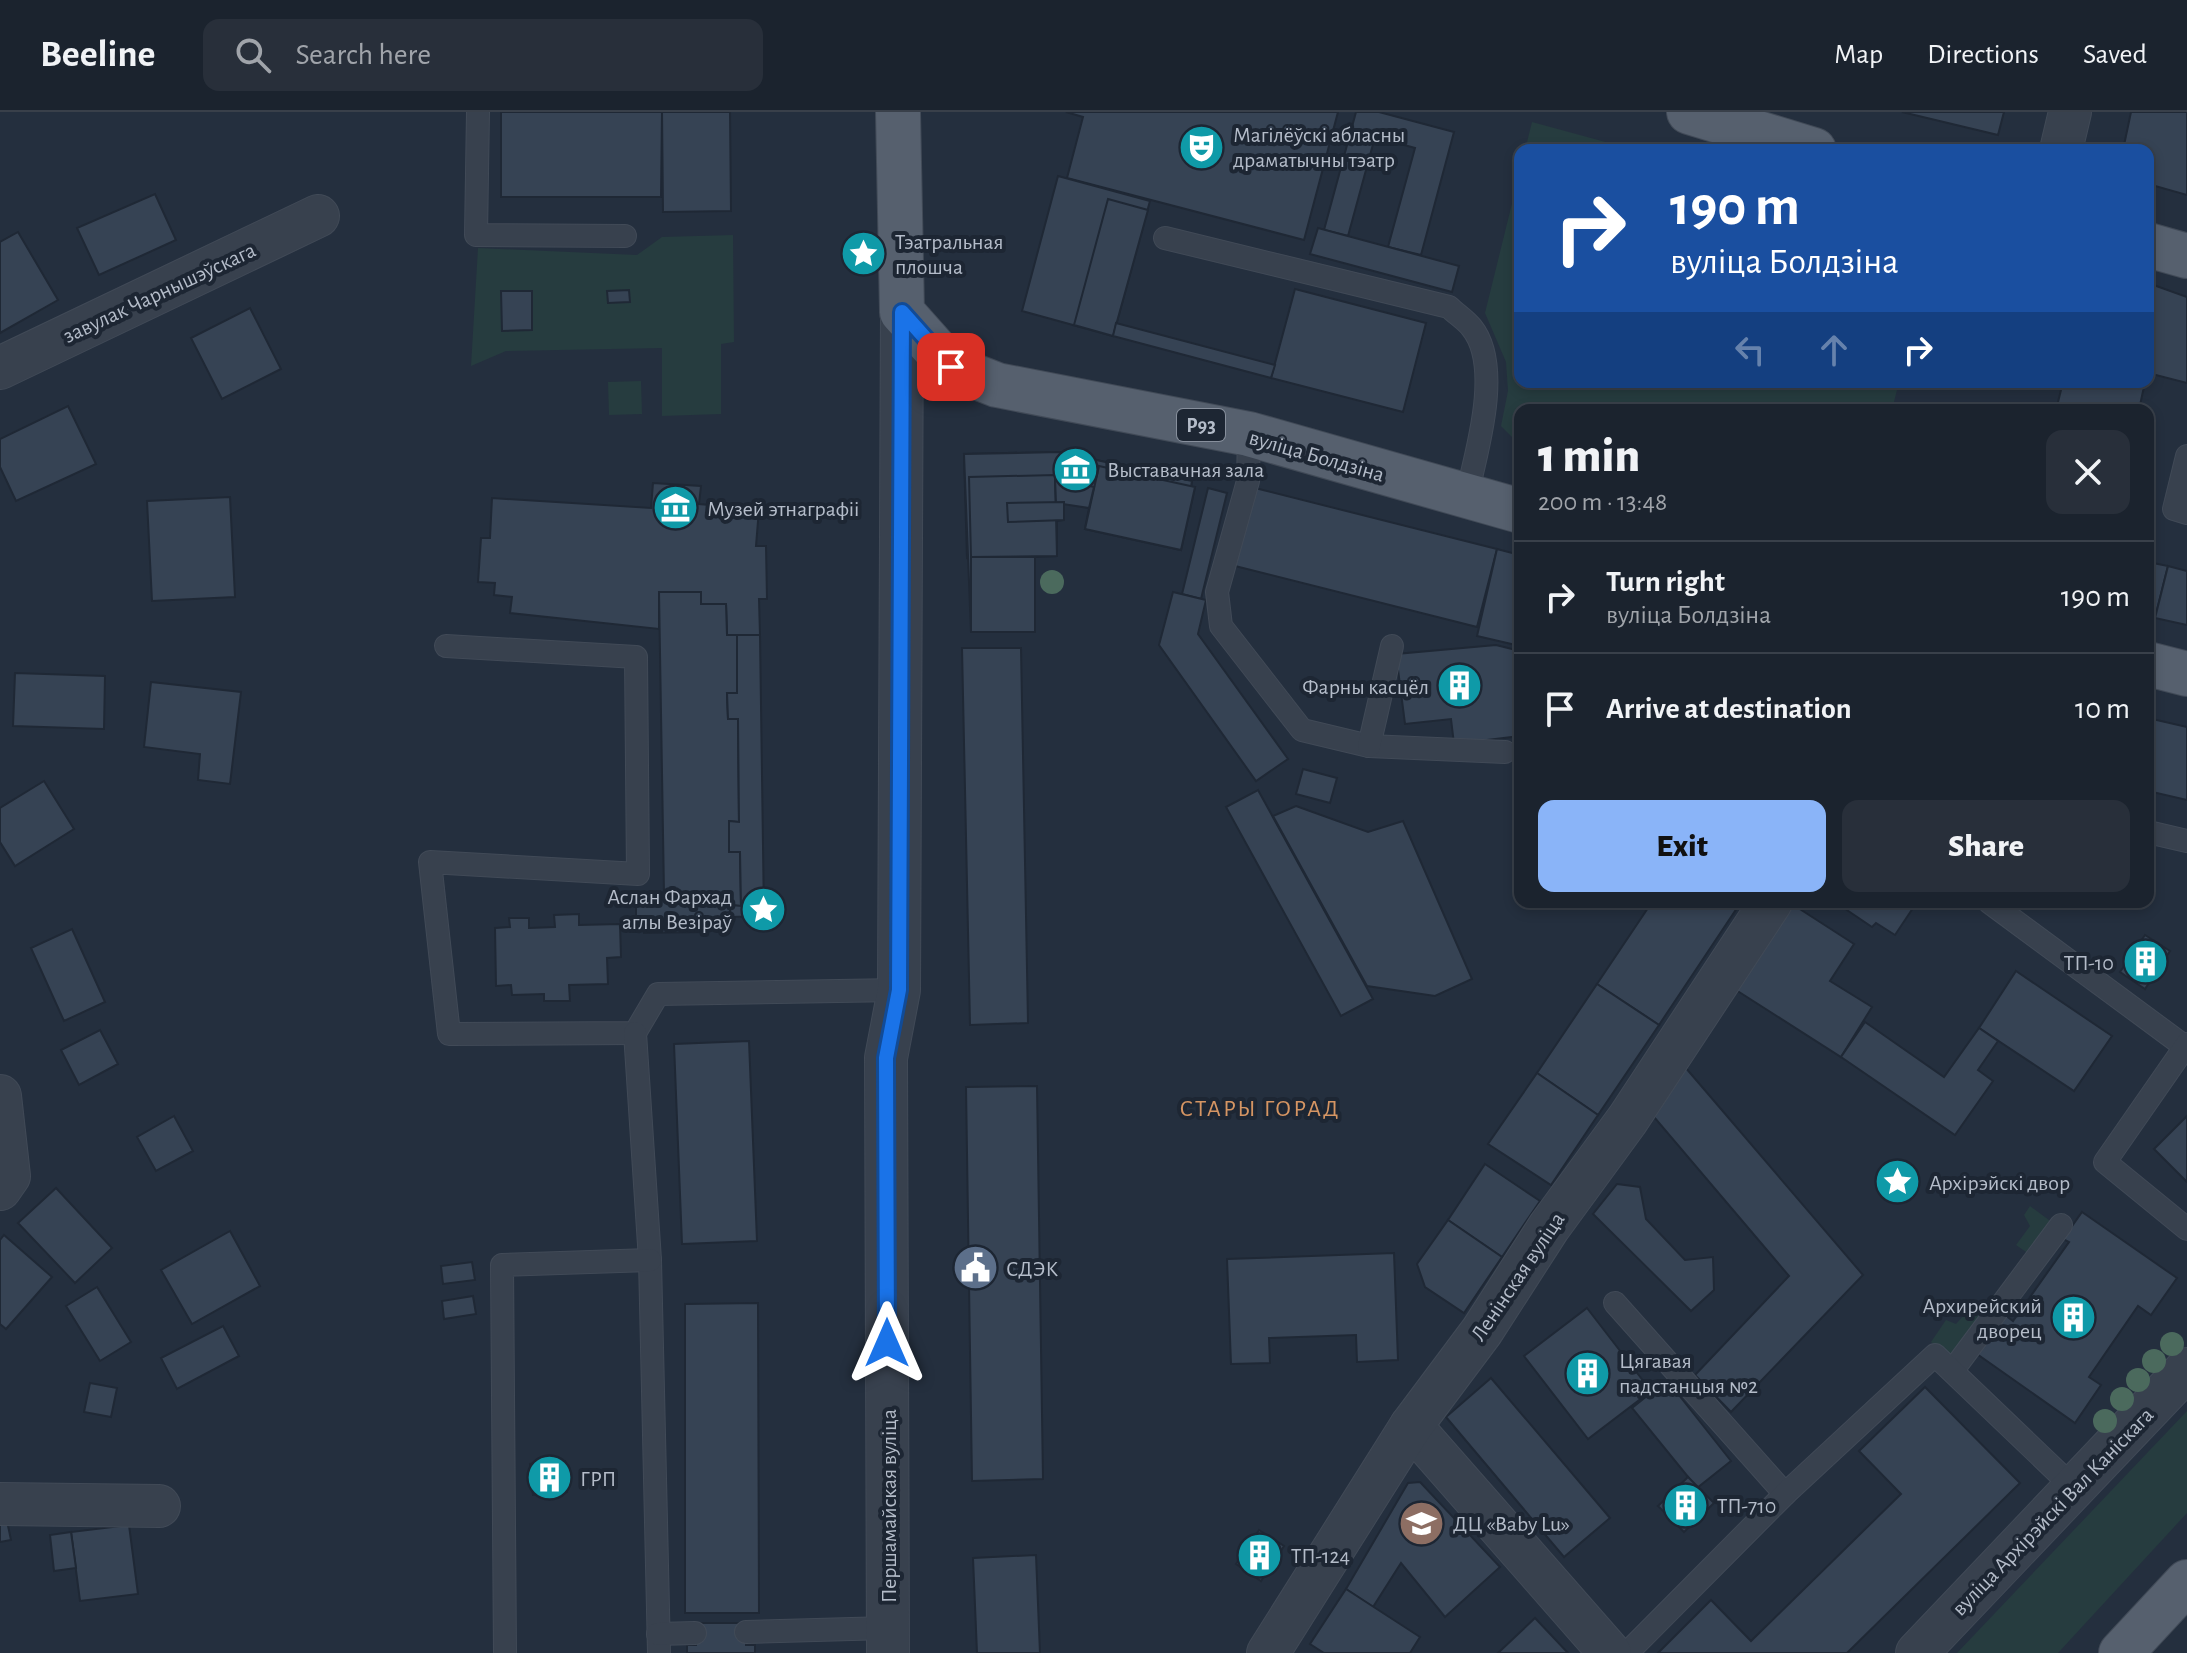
<!DOCTYPE html>
<meta charset="utf-8">
<style>
:root{--surface:#1b232e;--page:#282f3a;--text:#f1f3f6;--muted:#a0a4aa;--line:#39404a;--accent:#8ab4f8}
body{margin:0;font-family:"Alegreya Sans",sans-serif;background:var(--page);color:var(--text);height:100vh;display:flex;flex-direction:column;font-size:30px;white-space:nowrap}
*{box-sizing:border-box;margin:0}
p{font-size:26px;color:var(--muted)}
.icon{flex:none;width:44px;height:44px;fill:none;stroke:currentColor;stroke-width:2;stroke-linecap:round;stroke-linejoin:round}
.map{position:relative;flex:1;overflow:hidden}
.side{position:absolute;left:1514px;top:292px;width:640px;height:504px;display:flex;flex-direction:column;background:var(--surface);border-radius:16px;box-shadow:0 4px 12px #0003,0 0 0 2px var(--line)}
.side>*{flex:none}
.guide{position:absolute;left:1514px;top:32px;width:640px;height:244px;border-radius:16px;box-shadow:0 4px 12px #0003,0 0 0 2px var(--line);background:#1a4fa0;color:#fff;overflow:hidden}
.pin{position:absolute;display:grid;place-items:center;width:68px;height:68px;color:#fff;margin:-34px;border-radius:16px;box-shadow:0 4px 12px #0006}
.me{position:absolute;width:88px;margin:-44px;rotate:0deg;stroke-linejoin:round;filter:drop-shadow(0 0 6px #0008)}
.turn{display:flex;align-items:center;gap:28px;height:168px;padding:0 24px;font-size:36px}
.turn .icon{width:104px;height:104px;stroke-width:2.5}
.turn b{display:block;font-size:56px;line-height:68px}
.lanes{display:flex;align-items:center;height:76px;padding:0 24px;background:#0003;justify-content:center;gap:40px;direction:ltr}
.lanes .off{opacity:.35}
.round{display:grid;place-items:center;flex:none;width:84px;height:84px;border-radius:16px;background:var(--page)}
.overview{display:flex;align-items:center;justify-content:space-between;height:136px;padding:0 24px}
h1{font-size:48px;font-weight:800;line-height:60px}
.action{display:flex;gap:16px;margin-top:auto;padding:16px 24px}
.action a{flex:1;height:92px;border-radius:16px;background:var(--accent);color:#111;font-size:32px;font-weight:800;line-height:92px;text-align:center}
.action a+a{background:var(--page);color:var(--text)}
ul{padding:0;list-style:none}
li{display:flex;align-items:center;gap:24px;height:112px;padding:0 24px;border-top:2px solid var(--line)}
li div{flex:1}
li b{display:block;font-size:30px}
li em{font-style:normal}
header{display:flex;align-items:center;gap:48px;box-sizing:border-box;height:112px;padding:0 40px;background:var(--surface);border-bottom:2px solid var(--line)}
header strong{font-size:38px}
nav{display:flex;gap:44px;margin-inline-start:auto;font-size:28px}
.search{width:560px;height:72px;background:var(--page);display:flex;align-items:center;gap:20px;box-sizing:border-box;padding:0 28px;border-radius:16px;color:var(--muted);font-size:30px}
.map>svg:first-child{display:block}
</style>
<header>
<strong>Beeline</strong>
<div class="search"><svg class="icon" aria-label="search" viewBox="0 0 24 24"><circle cx="10" cy="10" r="6"/><path d="M15 15l6 6"/></svg>Search here</div>
<nav><a>Map</a><a>Directions</a><a>Saved</a></nav>
</header>
<div class="map">
<svg width="2187" height="1541" viewBox="0 0 2187 1541">
<rect width="100%" height="100%" fill="#242f3e"/>
<g fill="#263c3f">
<path d="M1532,10L1635,38H1525Z"/>
<path d="M1520,59V270H1899L1892,298H1520V333L1501,314L1508,279L1506,250L1485,201Z"/>
<path d="M733,123L734,230L721,232V302L662,304V236L506,239L471,254L478,136L637,143L662,125Z"/>
<path d="M641,269L642,302L609,303L608,270Z"/>
<path d="M2030,1094L2053,1111L2029,1142L2016,1133L2030,1114L2024,1103Z"/>
<path d="M1974,1192L1984,1201L1950,1246L1931,1230L1946,1208L1956,1212Z"/>
<path d="M2187,1299V1401L2058,1541H1957Z"/>
</g>
<g fill="#364354" stroke="#1f2835" stroke-width="2">
<path d="M501,0H662L661,85H501Z"/>
<path d="M662,0H730L731,99L663,100Z"/>
<path d="M1066,0H1338L1304,128L1067,66L1083,5Z"/>
<path d="M1356,0H1379L1454,20L1421,143L1388,135L1415,36L1375,25L1348,124L1324,118Z"/>
<path d="M1902,0H2004L1998,23Z"/>
<path d="M2131,0H2187V83L2148,72V38H2123Z"/>
<path d="M1058,64L1150,89L1113,224L1022,199Z"/>
<path d="M155,82L176,128L99,163L77,116Z"/>
<path d="M1108,87L1148,98L1113,224L1074,213Z"/>
<path d="M1318,116L1459,154L1452,180L1310,142Z"/>
<path d="M18,120L58,188L0,221V130Z"/>
<path d="M2148,171L2187,185V271L2148,261Z"/>
<path d="M1295,177L1426,211L1403,300L1271,266Z"/>
<path d="M629,178L630,190L608,191L607,179Z"/>
<path d="M501,179H532V218L502,219Z"/>
<path d="M250,196L281,257L222,287L191,226Z"/>
<path d="M1116,211L1275,253L1271,266L1113,224Z"/>
<path d="M2063,270H2145L2139,298H2056Z"/>
<path d="M68,294L96,352L16,389L0,355V327Z"/>
<path d="M1060,340L1192,369L1191,375L1099,354L1094,375L1055,366V363L969,365L971,445L967,446L964,342Z"/>
<path d="M1060,340L1192,369L1191,375H1195L1181,438L1085,417L1089,396L1064,390V408L1057,409V444L1035,445V520H971L964,342Z"/>
<path d="M1099,354L1195,375L1181,438L1085,417Z"/>
<path d="M1055,363L1057,444L971,445L969,365Z"/>
<path d="M1055,366L1094,375L1089,396L1056,391Z"/>
<path d="M653,371L701,374L699,392L759,397L756,434H766L767,487H759L760,523H727L726,492H701V480H659V517L510,501L512,485L494,483L495,471L478,470L481,426H490L492,386L651,396Z"/>
<path d="M1208,376L1227,381L1201,487L1182,482Z"/>
<path d="M1255,376L1497,437L1477,515L1235,454Z"/>
<path d="M230,385L235,485L152,489L147,389Z"/>
<path d="M1064,390V408L1008,410L1007,391Z"/>
<path d="M1497,437L1520,443V534L1477,524Z"/>
<rect x="971" y="445" width="64" height="75"/>
<path d="M2148,450L2168,454L2155,506L2148,504Z"/>
<path d="M2168,454L2187,459V513L2155,506Z"/>
<path d="M659,480H701V492H726L727,523H737V581H727L728,607H738L739,710L729,709V740H740L741,794L730,793V805L705,806V820L644,821V807H636V783L664,782Z"/>
<path d="M1173,480L1206,488L1198,522L1288,647L1256,669L1159,533Z"/>
<path d="M737,523H760L764,804L730,805V793L741,794L740,740H729V709L739,710L738,607H728L727,581H737Z"/>
<path d="M1496,533L1520,539V624L1454,632L1451,607L1405,612L1396,542Z"/>
<path d="M962,536H1021L1028,911L970,913Z"/>
<path d="M15,561L105,564L104,617L13,614Z"/>
<path d="M151,570L241,580L230,672L198,668L200,642L144,635Z"/>
<path d="M2148,606L2187,615V688L2148,679Z"/>
<path d="M1303,657L1337,666L1330,691L1296,682Z"/>
<path d="M44,669L74,717L15,754L0,730V696Z"/>
<path d="M1258,678L1373,887L1341,904L1226,695Z"/>
<path d="M1296,694L1368,720L1403,709L1472,867L1435,884L1367,874L1273,704Z"/>
<path d="M1652,790H1741L1659,913L1597,872Z"/>
<path d="M1835,790H1917L1895,823L1876,811L1872,815Z"/>
<path d="M1792,792L1854,832L1830,869L1872,895L1841,945L1736,878Z"/>
<path d="M579,802V813L620,812L621,845L607,846L608,872L569,873L570,889H544V882L512,883L511,873L496,874L495,816L510,815L509,806H529V816L555,815L554,803Z"/>
<path d="M72,817L105,890L64,909L31,836Z"/>
<path d="M2145,823L2170,839L2145,877L2120,860Z"/>
<path d="M2016,859L2112,924L2074,979L1979,916Z"/>
<path d="M1597,872L1659,913L1598,1003L1537,961Z"/>
<path d="M1865,910L1944,965L1979,916L1998,929L1978,958L1993,969L1955,1023L1841,945Z"/>
<path d="M100,918L118,952L79,973L61,938Z"/>
<path d="M749,929L757,1129L682,1132L674,932Z"/>
<path d="M1685,955L1863,1163L1731,1300L1695,1263L1789,1164L1654,1005Z"/>
<path d="M1537,961L1598,1003L1551,1073L1488,1032Z"/>
<path d="M1037,974L1043,1367L972,1369L966,975Z"/>
<path d="M174,1004L193,1039L156,1059L137,1025Z"/>
<path d="M2187,1004V1070L2154,1037Z"/>
<path d="M1485,1052L1540,1089L1502,1145L1448,1108Z"/>
<path d="M1617,1072L1640,1075L1646,1107L1685,1148L1713,1145L1714,1178L1691,1199L1593,1102Z"/>
<path d="M56,1076L112,1136L75,1171L18,1111Z"/>
<path d="M2082,1100L2177,1166L2151,1203L2138,1194L2089,1265L2101,1273L2075,1311L1977,1242L2005,1203L2013,1209L2069,1130L2063,1127Z"/>
<path d="M1448,1108L1502,1145L1464,1201L1425,1175L1417,1152Z"/>
<path d="M230,1119L260,1174L192,1212L161,1158Z"/>
<path d="M4,1123L52,1165L6,1217L0,1212V1128Z"/>
<path d="M1394,1141L1398,1248L1357,1250L1356,1223L1269,1226L1270,1251L1231,1252L1227,1147Z"/>
<path d="M472,1150L475,1168L443,1172L441,1154Z"/>
<path d="M97,1175L131,1230L100,1249L66,1194Z"/>
<path d="M473,1184L476,1202L444,1207L442,1189Z"/>
<path d="M758,1191L759,1501H685V1192Z"/>
<path d="M1587,1196L1651,1279L1588,1327L1524,1244Z"/>
<path d="M223,1214L239,1244L177,1277L161,1246Z"/>
<path d="M1491,1266L1610,1406L1564,1445L1446,1305Z"/>
<path d="M1667,1268L1731,1349L1697,1376L1632,1296Z"/>
<path d="M90,1271L117,1276L111,1305L84,1300Z"/>
<path d="M1925,1275L2020,1371L1847,1541H1658L1711,1488L1751,1529L1901,1382L1859,1339Z"/>
<path d="M565,1349L567,1380L533,1383L530,1352Z"/>
<path d="M1688,1365L1714,1391L1684,1420L1658,1394Z"/>
<path d="M1420,1370L1500,1455L1445,1505L1401,1451L1373,1495L1346,1477L1408,1371Z"/>
<path d="M7,1409L11,1428L0,1430V1410Z"/>
<path d="M129,1413L138,1482L80,1489L71,1420Z"/>
<path d="M1259,1418L1284,1434L1261,1469L1236,1452Z"/>
<path d="M71,1420L76,1456L54,1459L50,1423Z"/>
<path d="M1036,1443L1040,1541H977L973,1446Z"/>
<path d="M1346,1477L1420,1525L1410,1541H1324L1310,1532Z"/>
<path d="M1535,1506L1568,1541H1498Z"/>
<path d="M695,1511H746V1533H755V1541H687V1533H696Z"/>
</g>
<g fill="none" stroke-linecap="round" stroke-linejoin="round">
<defs>
<g id="lane">
<path d="M478,0L476,123L625,124"/>
<path d="M1165,126L1449,195C1456,202 1466,208 1472,216C1503,255 1476,342 1466,386"/>
<path d="M1249,322L1248,369L1217,480L1221,514L1302,618L1369,634L1505,640"/>
<path d="M2187,344L2174,397L2187,401"/>
<path d="M446,534L636,545L638,762L430,750L449,922L635,921L658,882L899,878"/>
<path d="M1369,634L1392,534"/>
<path d="M2148,720L2187,729"/>
<path d="M1989,790L2184,934"/>
<path d="M635,921L650,1148L659,1541"/>
<path d="M2187,932L2105,1050L2187,1117"/>
<path d="M1615,1191L1785,1382"/>
<path d="M1953,1258L2061,1113"/>
<path d="M746,1520L888,1516"/>
<path d="M658,1522L695,1521"/>
<path d="M505,1541L502,1153L650,1148"/>
<path d="M1627,1541L1785,1382L1935,1243L2074,1376"/>
</g>
<g id="street">
<path d="M2061,38L2070,0"/>
<path d="M0,256L318,104"/>
<path d="M0,984L9,1064L0,1077"/>
<path d="M1411,1314L1610,1541"/>
<path d="M0,1392L159,1394"/>
<path d="M888,1541L886,946L899,878L902,200"/>
<path d="M1268,1541L1411,1314L1482,1219L1549,1115L1628,1007L1771,790"/>
<path d="M1917,1541L2187,1257"/>
</g>
<g id="primary">
<path d="M898,0L902,200L951,255L997,273L1249,322L1520,399"/>
<path d="M1689,0L1814,38"/>
<path d="M2148,133L2187,144"/>
<path d="M2148,552L2187,562"/>
<path d="M2121,1541L2187,1470"/>
</g>
</defs>
<use href="#lane" stroke="#414a57" stroke-width="24"/>
<use href="#street" stroke="#414a57" stroke-width="44"/>
<use href="#primary" stroke="#414a57" stroke-width="46"/>
<use href="#lane" stroke="#38414e" stroke-width="22"/>
<use href="#street" stroke="#38414e" stroke-width="42"/>
<use href="#primary" stroke="#56606e" stroke-width="44"/>
</g>
<g fill="#4b6a5d">
<circle cx="1052" cy="470" r="12"/>
<circle cx="2172" cy="1232" r="12"/>
<circle cx="2154" cy="1249" r="12"/>
<circle cx="2138" cy="1268" r="12"/>
<circle cx="2122" cy="1287" r="12"/>
<circle cx="2105" cy="1309" r="12"/>
</g>
<g fill="none" stroke-linecap="round" stroke-linejoin="round">
<defs>
<path id="route" d="M887,1231L886,946L899,878L902,200L951,255"/>
</defs>
<use href="#route" stroke="#114b97" stroke-width="20"/>
<use href="#route" stroke="#1a73e8" stroke-width="14"/>
</g>
<defs>
<symbol id="theatre-disc" viewBox="-11 -11 22 22"><circle r="9.5" fill="#0f9aa8" stroke="#1d2633"/><path d="M-5-5.5Q0-4 5-5.5V0Q5 5 0 6Q-5 5-5 0ZM-3.3-2.5H-1v1.5H-3.3ZM1-2.5H3.3v1.5H1ZM-2.8 1Q0 5.5 2.8 1Z" fill="#fff"/></symbol>
<symbol id="sight-disc" viewBox="-11 -11 22 22"><circle r="9.5" fill="#0f9aa8" stroke="#1d2633"/><path d="M0-6L1.8-2.2L6-1.7L2.9 1.2L3.7 5.4L0 3.3L-3.7 5.4L-2.9 1.2L-6-1.7L-1.8-2.2Z" fill="#fff"/></symbol>
<symbol id="museum-disc" viewBox="-11 -11 22 22"><circle r="9.5" fill="#0f9aa8" stroke="#1d2633"/><path d="M0-6L6-3V-2H-6V-3ZM-5-1h2V3h-2ZM-1-1h2V3h-2ZM3-1h2V3H3ZM-6 4H6V6H-6Z" fill="#fff"/></symbol>
<symbol id="building-disc" viewBox="-11 -11 22 22"><circle r="9.5" fill="#0f9aa8" stroke="#1d2633"/><path d="M-4-6H4V6H1V3H-1V6H-4ZM-2.5-4.3h1.7v1.8h-1.7ZM.8-4.3h1.7v1.8H.8ZM-2.5-1h1.7V.8h-1.7ZM.8-1h1.7V.8H.8Z" fill="#fff"/></symbol>
<symbol id="civic-disc" viewBox="-11 -11 22 22"><circle r="9.5" fill="#5c6f8a" stroke="#1d2633"/><path d="M-.6-6.5H3V-4.5H.6V-3L4-1V1h2V6H-6V1h2V-1L-.6-3ZM-1.2 2.5V6h2.4V2.5Z" fill="#fff"/></symbol>
<symbol id="school-disc" viewBox="-11 -11 22 22"><circle r="9.5" fill="#8d6e63" stroke="#1d2633"/><path d="M0-5L7-2L0 1L-7-2ZM-4 1L0 2.5L4 1V4Q0 6-4 4Z" fill="#fff"/></symbol>
</defs>
<g fill-rule="evenodd">
<use href="#theatre-disc" x="1176" y="10" width="51" height="51"/>
<use href="#sight-disc" x="838" y="116" width="51" height="51"/>
<use href="#museum-disc" x="1050" y="332" width="51" height="51"/>
<use href="#museum-disc" x="650" y="370" width="51" height="51"/>
<use href="#building-disc" x="1434" y="548" width="51" height="51"/>
<use href="#sight-disc" x="738" y="772" width="51" height="51"/>
<use href="#building-disc" x="2120" y="824" width="51" height="51"/>
<use href="#sight-disc" x="1872" y="1044" width="51" height="51"/>
<use href="#civic-disc" x="950" y="1130" width="51" height="51"/>
<use href="#building-disc" x="2048" y="1180" width="51" height="51"/>
<use href="#building-disc" x="1562" y="1236" width="51" height="51"/>
<use href="#building-disc" x="524" y="1340" width="51" height="51"/>
<use href="#building-disc" x="1660" y="1368" width="51" height="51"/>
<use href="#school-disc" x="1396" y="1386" width="51" height="51"/>
<use href="#building-disc" x="1234" y="1418" width="51" height="51"/>
</g>
<g text-anchor="middle" stroke-width="8" stroke-linejoin="round" paint-order="stroke">
<rect fill="#1d2633" stroke="#878f9c" stroke-width="2" x="1177" y="297" width="48" height="32" rx="6"/>
<g font-size="20" font-weight="bold" fill="#b4bcc9">
<text x="1201" y="320">Р93</text>
</g>
<g font-size="22" fill="#b4bcc9" stroke="#1d2633" text-anchor="start">
<text x="1233" y="30">Магілёўскі абласны<tspan x="1233" dy="25">драматычны тэатр</tspan></text>
<text x="895" y="137">Тэатральная<tspan x="895" dy="25">плошча</tspan></text>
<text x="1107" y="365">Выставачная зала</text>
<text x="707" y="404">Музей этнаграфіі</text>
<text x="1429" y="582" text-anchor="end">Фарны касцёл</text>
<text x="732" y="792" text-anchor="end">Аслан Фархад<tspan x="732" dy="25">аглы Везіраў</tspan></text>
<text x="2114" y="858" text-anchor="end">ТП-10</text>
<text x="1929" y="1078">Архірэйскі двор</text>
<text x="1006" y="1164">СДЭК</text>
<text x="2042" y="1201" text-anchor="end">Архирейский<tspan x="2042" dy="25">дворец</tspan></text>
<text x="1619" y="1256">Цягавая<tspan x="1619" dy="25">падстанцыя №2</tspan></text>
<text x="580" y="1374">ГРП</text>
<text x="1717" y="1401">ТП-710</text>
<text x="1453" y="1419">ДЦ «Baby Lu»</text>
<text x="1291" y="1451">ТП-124</text>
</g>
<g font-size="22" fill="#b4bcc9" stroke="#1d2633">
<text transform="translate(159 180) rotate(-25)" y="8">завулак Чарнышэўскага</text>
<text transform="translate(1317 343) rotate(16)" y="8">вуліца Болдзіна</text>
<text transform="translate(1517 1164) rotate(-56)" y="8">Ленінская вуліца</text>
<text transform="translate(888 1394) rotate(-90)" y="8">Першамайская вуліца</text>
<text transform="translate(2052 1399) rotate(-46)" y="8">вуліца Архірэйскі Вал Каніскага</text>
</g>
<g font-size="24" letter-spacing="2" fill="#d59563" stroke="#1d2633">
<text x="1260" y="1004">СТАРЫ ГОРАД</text>
</g>
</g>
</svg>
<div class="pin" style="left:951px;top:255px;background:#d93025"><svg class="icon" aria-label="arrive" viewBox="0 0 24 24"><path d="M6 21V4h12l-3 4 3 4H6"/></svg></div>
<svg class="me" style="left:887px;top:1231px" viewBox="-20 -20 40 40"><path d="M0-17L14 15 0 8-14 15z" fill="#1a73e8" stroke="#fff" stroke-width="4"/></svg>
<div class="guide">
<div class="turn"><svg class="icon" aria-label="right" viewBox="0 0 24 24"><path d="M7 20v-9h11M14 6l5 5-5 5"/></svg><div><b>190 m</b>вуліца Болдзіна</div></div>
<div class="lanes"><svg class="icon off" aria-label="left" viewBox="0 0 24 24"><path d="M17 20v-9H6M10 6l-5 5 5 5"/></svg><svg class="icon off" aria-label="ahead" viewBox="0 0 24 24"><path d="M12 20V5M6 11l6-6 6 6"/></svg><svg class="icon" aria-label="right" viewBox="0 0 24 24"><path d="M7 20v-9h11M14 6l5 5-5 5"/></svg></div>
</div>
<section class="side">
<div class="overview"><div><h1>1 min</h1><p>200 m · 13:48</p></div><a class="round"><svg class="icon" aria-label="close" viewBox="0 0 24 24"><path d="M6 6l12 12M18 6L6 18"/></svg></a></div>
<ul>
<li><svg class="icon" aria-label="right" viewBox="0 0 24 24"><path d="M7 20v-9h11M14 6l5 5-5 5"/></svg><div><b>Turn right</b><p>вуліца Болдзіна</p></div><em>190 m</em></li>
<li><svg class="icon" aria-label="arrive" viewBox="0 0 24 24"><path d="M6 21V4h12l-3 4 3 4H6"/></svg><div><b>Arrive at destination</b></div><em>10 m</em></li>
</ul>
<div class="action"><a>Exit</a><a>Share</a></div>
</section>
</div>
